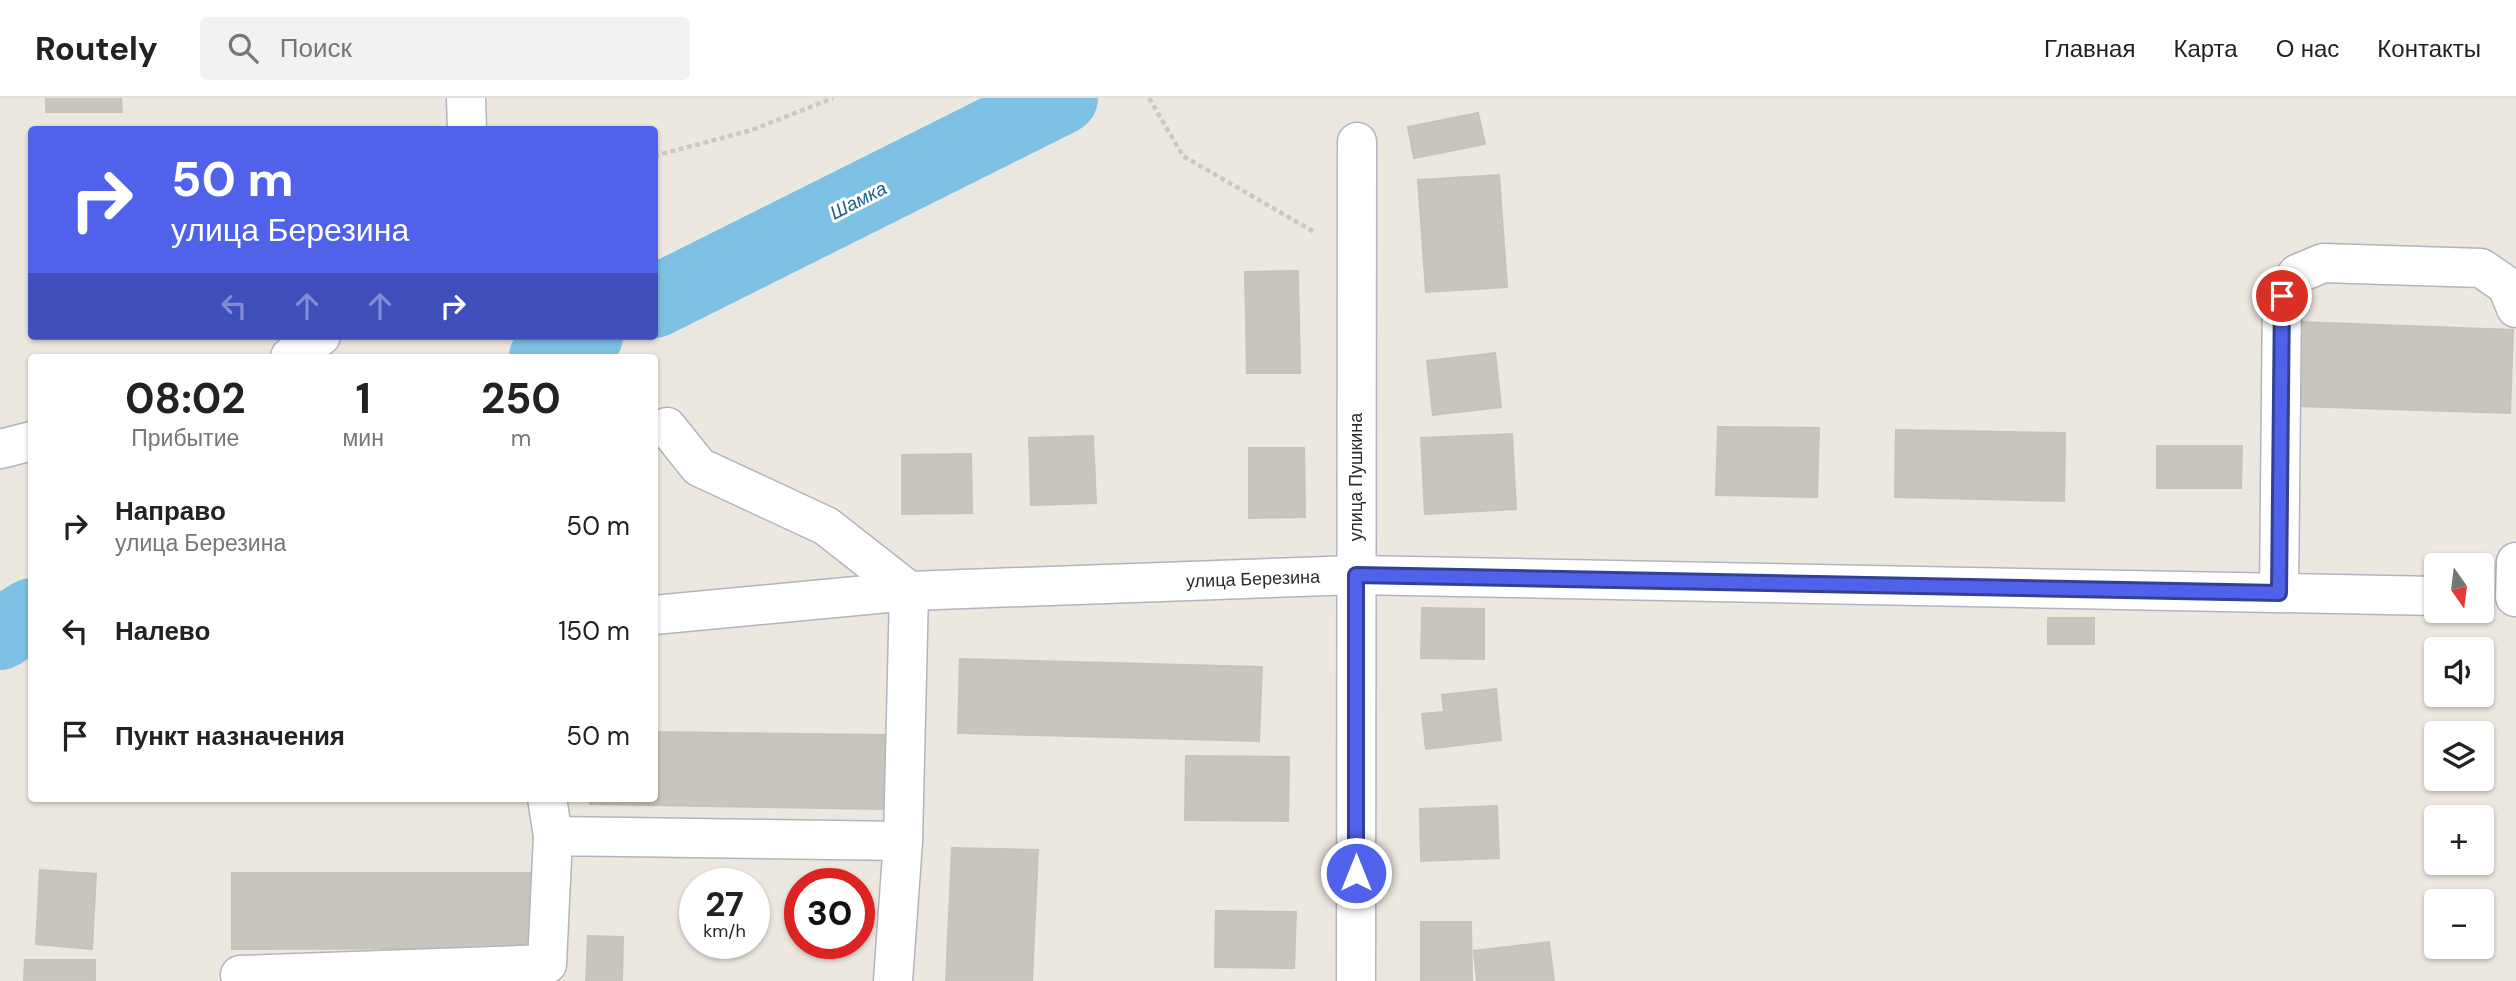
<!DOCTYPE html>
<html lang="ru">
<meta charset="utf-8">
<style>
:root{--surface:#fff;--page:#f2f2f2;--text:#222;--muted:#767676;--line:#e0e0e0}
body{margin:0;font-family:"DM Sans",sans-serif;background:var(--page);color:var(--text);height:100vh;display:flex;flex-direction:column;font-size:26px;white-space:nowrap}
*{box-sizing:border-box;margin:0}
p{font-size:23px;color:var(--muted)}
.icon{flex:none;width:38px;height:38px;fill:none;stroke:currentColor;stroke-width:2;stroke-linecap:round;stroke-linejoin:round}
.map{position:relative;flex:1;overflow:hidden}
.panel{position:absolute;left:28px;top:256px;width:630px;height:448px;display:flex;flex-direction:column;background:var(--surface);border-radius:7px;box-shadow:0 2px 5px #0004}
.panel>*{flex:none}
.banner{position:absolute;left:28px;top:28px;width:630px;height:214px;border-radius:7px;box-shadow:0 2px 5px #0004;background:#4f62e9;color:#fff;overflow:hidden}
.needle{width:46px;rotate:166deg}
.fabs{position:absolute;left:2424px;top:455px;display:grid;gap:14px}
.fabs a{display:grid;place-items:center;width:70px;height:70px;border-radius:7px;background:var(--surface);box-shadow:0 2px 5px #0004;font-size:35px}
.speed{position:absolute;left:679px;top:770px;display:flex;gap:14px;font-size:35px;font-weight:700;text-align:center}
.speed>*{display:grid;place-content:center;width:91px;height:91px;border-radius:50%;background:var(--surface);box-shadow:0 2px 5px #0004;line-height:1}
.speed small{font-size:18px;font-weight:400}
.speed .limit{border:10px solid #d22;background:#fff;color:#111}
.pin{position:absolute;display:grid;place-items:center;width:60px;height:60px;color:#fff;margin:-30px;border:4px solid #fff;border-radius:50%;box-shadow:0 2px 7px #0007}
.me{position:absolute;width:77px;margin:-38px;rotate:0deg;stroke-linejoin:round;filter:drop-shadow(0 0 5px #0008)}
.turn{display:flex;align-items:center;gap:24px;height:147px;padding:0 28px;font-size:32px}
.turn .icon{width:91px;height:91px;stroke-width:2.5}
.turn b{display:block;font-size:49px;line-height:60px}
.lanes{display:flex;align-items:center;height:66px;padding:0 28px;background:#0003;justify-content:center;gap:35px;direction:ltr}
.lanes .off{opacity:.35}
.eta{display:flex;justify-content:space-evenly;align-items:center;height:119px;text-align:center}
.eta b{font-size:42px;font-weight:700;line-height:49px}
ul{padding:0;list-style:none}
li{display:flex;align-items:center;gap:21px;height:105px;padding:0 28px}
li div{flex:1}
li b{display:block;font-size:26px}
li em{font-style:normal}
header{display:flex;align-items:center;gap:42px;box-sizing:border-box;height:98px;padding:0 35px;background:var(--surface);border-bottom:2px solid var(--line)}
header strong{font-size:33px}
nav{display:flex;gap:38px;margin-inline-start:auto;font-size:24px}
.search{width:490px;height:63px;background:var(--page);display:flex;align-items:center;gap:18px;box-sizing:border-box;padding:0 24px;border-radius:7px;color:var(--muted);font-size:26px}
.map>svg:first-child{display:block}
</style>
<header>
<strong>Routely</strong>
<div class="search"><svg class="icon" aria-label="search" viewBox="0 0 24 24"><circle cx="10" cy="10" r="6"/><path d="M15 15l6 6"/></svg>Поиск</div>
<nav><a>Главная</a><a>Карта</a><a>О нас</a><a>Контакты</a></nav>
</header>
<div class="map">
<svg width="2516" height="883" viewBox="0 0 2516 883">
<rect width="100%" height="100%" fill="#ece7df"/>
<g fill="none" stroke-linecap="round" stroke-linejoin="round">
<g stroke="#7dc1e4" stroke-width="72">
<path d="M654,204L1062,0"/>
<path d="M545,259L587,238"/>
<path d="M0,536L32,516"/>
</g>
</g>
<g fill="#c8c5be" stroke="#c7c3b9" stroke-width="2">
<path d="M46,0H121L122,14H46Z"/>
<path d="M1478,15L1485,46L1414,60L1408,29Z"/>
<path d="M1499,77L1507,189L1426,194L1418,82Z"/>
<path d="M1298,173L1300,275H1247L1245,174Z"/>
<path d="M2300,224L2513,232L2510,315L2297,308Z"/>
<path d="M1495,255L1501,309L1433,317L1427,263Z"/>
<path d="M1718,329L1819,330L1817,399L1716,397Z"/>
<path d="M1896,332L2065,335L2064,403L1895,399Z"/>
<path d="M1512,336L1516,411L1425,416L1421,340Z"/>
<path d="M1093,338L1096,405L1031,407L1029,340Z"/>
<path d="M2157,348H2242L2241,390H2157Z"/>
<path d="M1249,350H1304L1305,419L1249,420Z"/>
<path d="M971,356L972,415L902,416V357Z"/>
<path d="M1422,510L1484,511V561L1421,560Z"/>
<rect x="2048" y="520" width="46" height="26"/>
<path d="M960,561L1262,569L1259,643L958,635Z"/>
<path d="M1496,591L1501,642L1426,651L1422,616L1444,614L1442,597Z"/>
<path d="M654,634L886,637L884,711L590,706V700H654Z"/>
<path d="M1186,658L1289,659L1288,723L1185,722Z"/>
<path d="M1497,708L1499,760L1421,763L1420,711Z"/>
<path d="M952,750L1038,752L1032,883H946Z"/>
<path d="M40,772L96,776L92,851L36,846Z"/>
<path d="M232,775H530L529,850L232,851Z"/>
<path d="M1216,813L1296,814L1294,870L1215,869Z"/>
<path d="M1421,824H1471L1472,883H1421Z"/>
<path d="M588,838L623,839L622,883H586Z"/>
<path d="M1549,844L1554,883H1477L1474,853Z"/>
<path d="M25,862H95V883H24Z"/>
</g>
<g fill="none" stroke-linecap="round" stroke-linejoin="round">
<defs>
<g id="minor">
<path d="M466,0L467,32"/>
<path d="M290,259L321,238"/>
<path d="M667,329L699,369L826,428L909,493"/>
<path d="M0,351L32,343"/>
<path d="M2279,495L2282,198L2297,176L2323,165L2481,170L2507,188L2516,210"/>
<path d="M2515,499L2516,464"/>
<path d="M654,517L909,493L1356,477L2436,498"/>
<path d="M547,700L553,738"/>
<path d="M240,877L521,867"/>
<path d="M522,883L521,867L547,866L553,738L903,743"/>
<path d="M893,883L903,743L909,493"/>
<path d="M1356,883L1357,44"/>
</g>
</defs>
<use href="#minor" stroke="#b3b4be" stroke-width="41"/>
<g stroke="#c8c8c8" stroke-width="4.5" stroke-dasharray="5 3.5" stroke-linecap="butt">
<path d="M1149,0L1183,58L1316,135"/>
<path d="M654,58L752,32L833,0"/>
</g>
<use href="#minor" stroke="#fff" stroke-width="38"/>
</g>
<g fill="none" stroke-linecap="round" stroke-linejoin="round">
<defs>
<path id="route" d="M1356,775V477L2279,495L2282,198"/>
</defs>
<use href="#route" stroke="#334097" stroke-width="18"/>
<use href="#route" stroke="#4f62e9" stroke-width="12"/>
</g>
<g text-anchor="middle" stroke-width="6" stroke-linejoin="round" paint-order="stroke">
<g font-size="18" fill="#2c2c2c" stroke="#fff">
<text transform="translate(1356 379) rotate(-90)" y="6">улица Пушкина</text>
<text transform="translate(1253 481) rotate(-2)" y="6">улица Березина</text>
</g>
<g font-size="19" font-style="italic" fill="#1a6091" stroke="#fff">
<text transform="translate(858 102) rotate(-27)" y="7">Шамка</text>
</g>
</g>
</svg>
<div class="fabs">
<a><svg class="needle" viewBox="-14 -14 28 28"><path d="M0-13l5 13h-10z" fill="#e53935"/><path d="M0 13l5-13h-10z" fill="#767676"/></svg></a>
<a><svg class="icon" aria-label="sound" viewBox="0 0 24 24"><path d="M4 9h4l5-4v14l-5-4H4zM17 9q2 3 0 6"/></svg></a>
<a><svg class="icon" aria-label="layers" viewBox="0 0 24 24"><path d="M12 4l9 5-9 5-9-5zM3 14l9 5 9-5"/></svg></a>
<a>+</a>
<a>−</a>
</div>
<div class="speed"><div>27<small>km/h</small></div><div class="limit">30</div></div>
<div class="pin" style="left:2282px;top:198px;background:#d93025"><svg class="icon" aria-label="arrive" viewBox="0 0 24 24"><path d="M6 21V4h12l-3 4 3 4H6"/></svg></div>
<svg class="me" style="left:1356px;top:775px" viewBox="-20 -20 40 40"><circle r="17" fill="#4f62e9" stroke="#fff" stroke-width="3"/><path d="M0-11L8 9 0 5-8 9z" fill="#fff"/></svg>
<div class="banner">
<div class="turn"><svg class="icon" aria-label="right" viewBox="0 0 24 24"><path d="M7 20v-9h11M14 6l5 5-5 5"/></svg><div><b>50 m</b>улица Березина</div></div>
<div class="lanes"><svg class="icon off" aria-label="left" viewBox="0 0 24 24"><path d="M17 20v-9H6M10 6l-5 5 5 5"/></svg><svg class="icon off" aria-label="ahead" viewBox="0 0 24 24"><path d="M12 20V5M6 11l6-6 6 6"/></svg><svg class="icon off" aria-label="ahead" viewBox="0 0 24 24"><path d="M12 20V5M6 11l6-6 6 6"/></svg><svg class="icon" aria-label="right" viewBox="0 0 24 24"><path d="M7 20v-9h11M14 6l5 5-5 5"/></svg></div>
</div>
<section class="panel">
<div class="eta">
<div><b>08:02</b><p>Прибытие</p></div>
<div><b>1</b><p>мин</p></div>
<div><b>250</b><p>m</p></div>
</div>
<ul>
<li><svg class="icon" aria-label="right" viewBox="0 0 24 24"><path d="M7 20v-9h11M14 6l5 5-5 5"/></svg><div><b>Направо</b><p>улица Березина</p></div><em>50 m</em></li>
<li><svg class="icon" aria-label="left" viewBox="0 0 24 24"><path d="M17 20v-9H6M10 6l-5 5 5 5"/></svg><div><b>Налево</b></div><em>150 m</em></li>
<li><svg class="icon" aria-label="arrive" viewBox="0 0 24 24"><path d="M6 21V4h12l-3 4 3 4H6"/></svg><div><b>Пункт назначения</b></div><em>50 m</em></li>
</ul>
</section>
</div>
